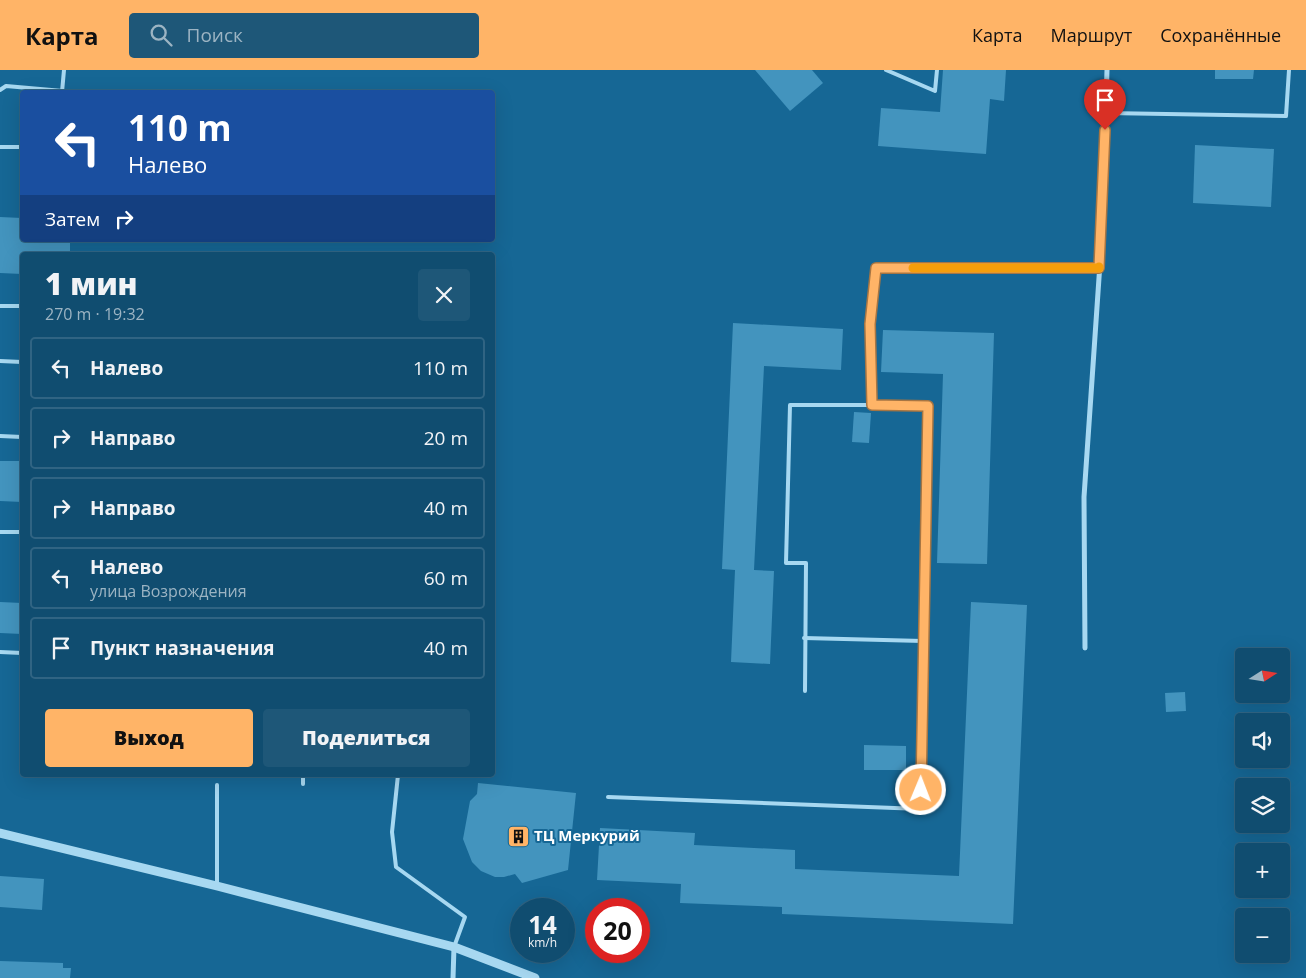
<!DOCTYPE html>
<html lang="ru">
<meta charset="utf-8">
<style>
:root{--surface:#104d70;--page:#1e5778;--text:#f1f3f6;--muted:#9cb4c3;--line:#306483;--accent:#ffb467}
body{margin:0;font-family:"Open Sans",sans-serif;background:var(--page);color:var(--text);height:100vh;display:flex;flex-direction:column;font-size:19px;white-space:nowrap}
*{box-sizing:border-box;margin:0}
p{font-size:16px;color:var(--muted)}
.icon{flex:none;width:28px;height:28px;fill:none;stroke:currentColor;stroke-width:2;stroke-linecap:round;stroke-linejoin:round}
.map{position:relative;flex:1;overflow:hidden}
.panel{position:absolute;left:20px;top:182px;width:475px;height:525px;display:flex;flex-direction:column;background:var(--surface);border-radius:5px;box-shadow:0 5px 20px #0002,0 0 0 1px var(--line)}
.panel>*{flex:none}
.hud{position:absolute;left:20px;top:20px;width:475px;height:152px;border-radius:5px;box-shadow:0 5px 20px #0002,0 0 0 1px var(--line);background:#1a4fa0;color:#fff;overflow:hidden}
.needle{width:32px;rotate:78deg}
.tools{position:absolute;left:1235px;top:578px;display:grid;gap:10px}
.tools a{display:grid;place-items:center;width:55px;height:55px;border-radius:5px;background:var(--surface);box-shadow:0 5px 20px #0002,0 0 0 1px var(--line);font-size:25px}
.speed{position:absolute;left:510px;top:828px;display:flex;gap:10px;font-size:25px;font-weight:700;text-align:center}
.speed>*{display:grid;place-content:center;width:65px;height:65px;border-radius:50%;background:var(--surface);box-shadow:0 5px 20px #0002,0 0 0 1px var(--line);line-height:1}
.speed small{font-size:12px;font-weight:400}
.speed .limit{border:8px solid #d22;background:#fff;color:#111}
.pin{position:absolute;display:grid;place-items:center;width:42px;height:42px;color:#fff;margin:-51px -21px;border-radius:50% 50% 50% 0;rotate:-45deg;box-shadow:0 0 5px #0007}
.pin .icon{rotate:45deg}
.me{position:absolute;width:55px;margin:-28px;rotate:1deg;stroke-linejoin:round;filter:drop-shadow(0 0 4px #0008)}
.turn{display:flex;align-items:center;gap:18px;height:105px;padding:0 25px;font-size:22px}
.turn .icon{width:65px;height:65px;stroke-width:2.5}
.turn b{display:block;font-size:35px;line-height:42px}
.then{display:flex;align-items:center;height:48px;padding:0 25px;background:#0003;gap:10px;font-size:19px}
.round{display:grid;place-items:center;flex:none;width:52px;height:52px;border-radius:5px;background:var(--page)}
.summary{display:flex;align-items:center;justify-content:space-between;height:85px;padding:0 25px}
h1{font-size:30px;font-weight:800;line-height:38px}
.action{display:flex;gap:10px;margin-top:auto;padding:10px 25px}
.action a{flex:1;height:58px;border-radius:5px;background:var(--accent);color:#111;font-size:20px;font-weight:800;line-height:58px;text-align:center}
.action a+a{background:var(--page);color:var(--text)}
ul{padding:0;list-style:none}
li{display:flex;align-items:center;gap:15px;height:62px;margin:0 10px 8px;padding:0 15px;border:2px solid var(--line);border-radius:5px}
li div{flex:1}
li b{display:block;font-size:19px}
li em{font-style:normal}
header{display:flex;align-items:center;gap:30px;box-sizing:border-box;height:70px;padding:0 25px;background:var(--accent);color:#111}
header strong{font-size:24px}
nav{display:flex;gap:28px;margin-inline-start:auto;font-size:18px}
.search{width:350px;height:45px;background:var(--page);display:flex;align-items:center;gap:12px;box-sizing:border-box;padding:0 18px;border-radius:5px;color:var(--muted);font-size:19px}
.map>svg:first-child{display:block}
</style>
<header>
<strong>Карта</strong>
<div class="search"><svg class="icon" aria-label="search" viewBox="0 0 24 24"><circle cx="10" cy="10" r="6"/><path d="M15 15l6 6"/></svg>Поиск</div>
<nav><a>Карта</a><a>Маршрут</a><a>Сохранённые</a></nav>
</header>
<div class="map">
<svg width="1306" height="908" viewBox="0 0 1306 908">
<rect width="100%" height="100%" fill="#166795"/>
<g fill="#4394be">
<path d="M755,0H812L823,13L790,41Z"/>
<path d="M943,0H1006L1004,31L990,29L986,84L878,76L881,38L940,42Z"/>
<path d="M1215,0H1254L1253,9H1215Z"/>
<path d="M1195,75L1274,79L1271,137L1193,133Z"/>
<path d="M0,147L22,148V170H70V185H22V204L0,203Z"/>
<path d="M733,253L843,259L841,300L764,296L754,500L774,501L770,594L731,592L735,500L722,499Z"/>
<path d="M883,260L994,263L987,494L937,493L943,304L881,302Z"/>
<path d="M854,342L871,343L869,373L852,372Z"/>
<path d="M0,391H22V432L0,431Z"/>
<path d="M0,532L22,533V564L0,563Z"/>
<path d="M971,532L1027,535L1013,854L782,844V837L680,833L681,814L597,810L600,758L695,763L694,775L795,780V799L959,806Z"/>
<path d="M1185,622L1186,641L1166,642L1165,623Z"/>
<path d="M864,675L906,676V700H864Z"/>
<path d="M478,713L576,723L568,800L522,813L515,804L504,807H495L481,801L472,792L463,769L470,731L477,724Z"/>
<path d="M0,806L44,809L42,840L0,837Z"/>
<path d="M0,891L63,893V898H71L70,908H0Z"/>
</g>
<g fill="none" stroke-linecap="round" stroke-linejoin="round">
<g stroke="#a7d8f1" stroke-width="4">
<path d="M886,0L935,21L937,0"/>
<path d="M0,20L6,16L63,21"/>
<path d="M62,22L64,0"/>
<path d="M1106,43L1286,46L1289,0"/>
<path d="M0,77H22"/>
<path d="M0,236H22"/>
<path d="M0,291L22,292"/>
<path d="M0,366L22,367"/>
<path d="M0,462H22"/>
<path d="M804,568L923,571"/>
<path d="M0,582L22,583"/>
<path d="M805,621L806,493H786L790,335H872"/>
<path d="M398,705L392,762L396,797L465,847L454,877"/>
<path d="M303,714V705"/>
<path d="M217,715V816"/>
<path d="M608,727L921,739L928,336L872,335L870,255L876,199L1099,198"/>
</g>
<g stroke="#a7d8f1" stroke-width="5">
<path d="M1085,578L1084,427L1102,164L1107,0"/>
<path d="M453,908L454,877"/>
</g>
<path stroke="#a7d8f1" stroke-width="9" d="M0,763L217,816L454,877L535,908"/>
</g>
<g fill="none" stroke-linecap="round" stroke-linejoin="round">
<defs>
<path id="route" d="M921,720L928,336L872,335L870,254L876,198H1099L1105,60"/>
</defs>
<use href="#route" stroke="#a67543" stroke-width="12"/>
<use href="#route" stroke="#ffb467" stroke-width="9"/>
<path stroke="#f59e0b" stroke-width="9" d="M913,198H1099V197"/>
</g>
<defs>
<symbol id="building-square" viewBox="-11 -11 22 22"><rect x="-9" y="-9" width="18" height="18" rx="4" fill="#ffb467" stroke="#166795"/><path d="M-4-6H4V6H1V3H-1V6H-4ZM-2.5-4.3h1.7v1.8h-1.7ZM.8-4.3h1.7v1.8H.8ZM-2.5-1h1.7V.8h-1.7ZM.8-1h1.7V.8H.8Z" fill="#111"/></symbol>
</defs>
<g fill-rule="evenodd">
<use href="#building-square" x="506" y="754" width="25" height="25"/>
</g>
<g text-anchor="middle" stroke-width="4" stroke-linejoin="round" paint-order="stroke">
<g font-size="15" font-weight="bold" fill="#fff" stroke="#166795" text-anchor="start">
<text x="534" y="771">ТЦ Меркурий</text>
</g>
</g>
</svg>
<div class="tools">
<a><svg class="needle" viewBox="-14 -14 28 28"><path d="M0-13l5 13h-10z" fill="#e53935"/><path d="M0 13l5-13h-10z" fill="#9cb4c3"/></svg></a>
<a><svg class="icon" aria-label="sound" viewBox="0 0 24 24"><path d="M4 9h4l5-4v14l-5-4H4zM17 9q2 3 0 6"/></svg></a>
<a><svg class="icon" aria-label="layers" viewBox="0 0 24 24"><path d="M12 4l9 5-9 5-9-5zM3 14l9 5 9-5"/></svg></a>
<a>+</a>
<a>−</a>
</div>
<div class="speed"><div>14<small>km/h</small></div><div class="limit">20</div></div>
<div class="pin" style="left:1105px;top:60px;background:#d93025"><svg class="icon" aria-label="arrive" viewBox="0 0 24 24"><path d="M6 21V4h12l-3 4 3 4H6"/></svg></div>
<svg class="me" style="left:921px;top:720px" viewBox="-20 -20 40 40"><circle r="17" fill="#ffb467" stroke="#fff" stroke-width="3"/><path d="M0-11L8 9 0 5-8 9z" fill="#fff"/></svg>
<div class="hud">
<div class="turn"><svg class="icon" aria-label="left" viewBox="0 0 24 24"><path d="M17 20v-9H6M10 6l-5 5 5 5"/></svg><div><b>110 m</b>Налево</div></div>
<div class="then">Затем<svg class="icon" aria-label="right" viewBox="0 0 24 24"><path d="M7 20v-9h11M14 6l5 5-5 5"/></svg></div>
</div>
<section class="panel">
<div class="summary"><div><h1>1 мин</h1><p>270 m · 19:32</p></div><a class="round"><svg class="icon" aria-label="close" viewBox="0 0 24 24"><path d="M6 6l12 12M18 6L6 18"/></svg></a></div>
<ul>
<li><svg class="icon" aria-label="left" viewBox="0 0 24 24"><path d="M17 20v-9H6M10 6l-5 5 5 5"/></svg><div><b>Налево</b></div><em>110 m</em></li>
<li><svg class="icon" aria-label="right" viewBox="0 0 24 24"><path d="M7 20v-9h11M14 6l5 5-5 5"/></svg><div><b>Направо</b></div><em>20 m</em></li>
<li><svg class="icon" aria-label="right" viewBox="0 0 24 24"><path d="M7 20v-9h11M14 6l5 5-5 5"/></svg><div><b>Направо</b></div><em>40 m</em></li>
<li><svg class="icon" aria-label="left" viewBox="0 0 24 24"><path d="M17 20v-9H6M10 6l-5 5 5 5"/></svg><div><b>Налево</b><p>улица Возрождения</p></div><em>60 m</em></li>
<li><svg class="icon" aria-label="arrive" viewBox="0 0 24 24"><path d="M6 21V4h12l-3 4 3 4H6"/></svg><div><b>Пункт назначения</b></div><em>40 m</em></li>
</ul>
<div class="action"><a>Выход</a><a>Поделиться</a></div>
</section>
</div>
